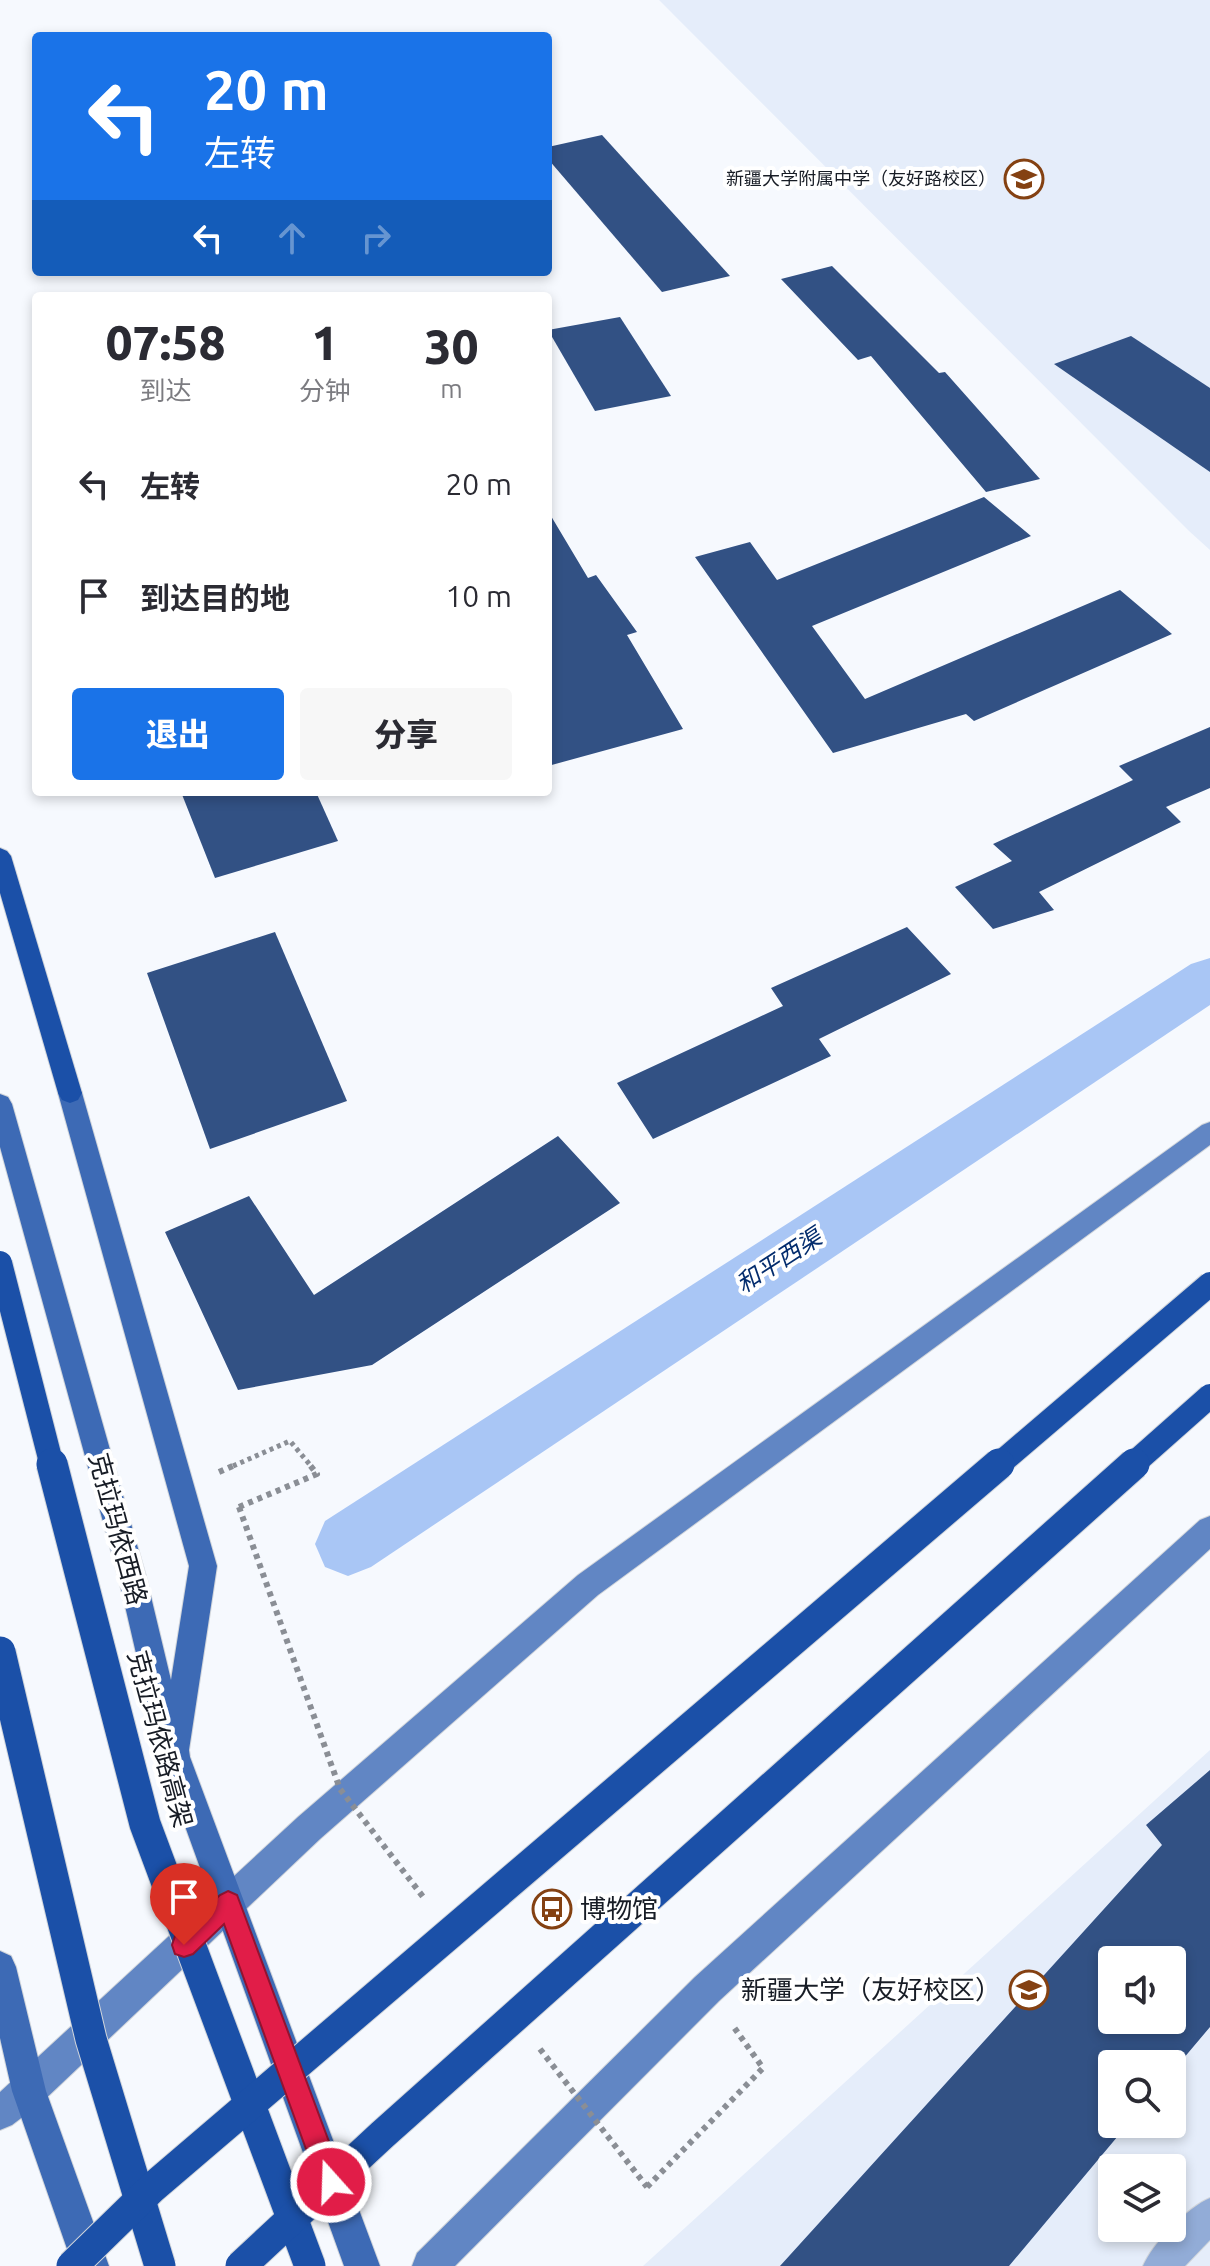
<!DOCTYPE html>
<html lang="zh">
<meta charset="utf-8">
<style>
:root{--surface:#fff;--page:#f7f7f7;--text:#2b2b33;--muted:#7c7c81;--accent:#1a73e8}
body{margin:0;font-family:Ubuntu,"Noto Sans SC",sans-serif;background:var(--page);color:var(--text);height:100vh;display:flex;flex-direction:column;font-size:30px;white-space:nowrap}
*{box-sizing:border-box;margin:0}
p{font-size:26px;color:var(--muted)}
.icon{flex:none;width:44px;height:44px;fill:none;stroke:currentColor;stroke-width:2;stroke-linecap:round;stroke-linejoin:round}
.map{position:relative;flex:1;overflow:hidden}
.side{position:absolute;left:32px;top:292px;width:520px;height:504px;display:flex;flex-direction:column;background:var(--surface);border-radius:8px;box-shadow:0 4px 12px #0003}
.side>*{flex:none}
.banner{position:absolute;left:32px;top:32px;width:520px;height:244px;border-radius:8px;box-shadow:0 4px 12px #0003;background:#1a73e8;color:#fff;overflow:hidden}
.buttons{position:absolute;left:1098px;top:1946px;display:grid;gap:16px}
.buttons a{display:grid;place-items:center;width:88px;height:88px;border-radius:8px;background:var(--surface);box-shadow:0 4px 12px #0003;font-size:40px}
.pin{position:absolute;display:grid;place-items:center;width:68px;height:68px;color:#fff;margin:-82px -34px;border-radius:50% 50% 50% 0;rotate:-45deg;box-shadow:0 0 8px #0007}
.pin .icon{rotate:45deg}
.me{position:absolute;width:88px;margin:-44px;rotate:340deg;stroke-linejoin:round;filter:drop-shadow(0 0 6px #0008)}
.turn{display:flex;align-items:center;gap:28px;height:168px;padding:0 40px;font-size:36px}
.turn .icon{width:104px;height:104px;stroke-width:2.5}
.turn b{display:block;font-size:56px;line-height:68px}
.lanes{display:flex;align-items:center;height:76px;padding:0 40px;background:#0003;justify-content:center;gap:40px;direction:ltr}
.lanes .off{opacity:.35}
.eta{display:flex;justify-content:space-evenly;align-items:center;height:136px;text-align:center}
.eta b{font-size:48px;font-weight:800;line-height:56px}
.action{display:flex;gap:16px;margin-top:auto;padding:16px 40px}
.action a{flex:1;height:92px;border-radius:8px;background:var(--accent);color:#fff;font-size:32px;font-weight:800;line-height:92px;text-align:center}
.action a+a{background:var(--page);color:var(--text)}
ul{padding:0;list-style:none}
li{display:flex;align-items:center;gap:24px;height:112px;padding:0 40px}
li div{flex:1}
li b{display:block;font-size:30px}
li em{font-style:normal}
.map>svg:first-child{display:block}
</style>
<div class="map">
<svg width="1210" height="2266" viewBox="0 0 1210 2266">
<rect width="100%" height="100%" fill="#f6f9fe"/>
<g fill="#e5edfa" fill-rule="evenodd">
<path d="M659,0H1210V550L1189,531Z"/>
<path d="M1210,1750V2266H643ZM1112,1960H1172V2020H1112ZM1112,2064H1172V2124H1112ZM1112,2168H1172V2228H1112Z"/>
</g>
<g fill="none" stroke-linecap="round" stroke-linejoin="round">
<path fill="#a9c6f5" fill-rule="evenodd" d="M1210,958V1005L371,1567L348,1576L325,1567L315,1544L325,1521L1191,964Z"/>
</g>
<g fill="#325184" fill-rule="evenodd">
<path d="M602,135L730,276L662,292L548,159V147Z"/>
<path d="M832,266L939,373L945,372L1040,479L986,492L871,356L858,360L781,279Z"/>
<path d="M620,317L671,396L595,411L548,330Z"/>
<path d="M1131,336L1210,388V472L1054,364Z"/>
<path d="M984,497L1031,536L812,626L865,699L1120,590L1172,634L974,721L966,714L833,753L695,557L750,542L777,580Z"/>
<path d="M548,511L588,578L596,575L637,632L627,635L683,729L548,766Z"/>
<path d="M1210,727V788L1166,807L1181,822L1039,892L1054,910L993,929L955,887L1012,861L993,844L1133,780L1119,766Z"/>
<path d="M181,792H316L338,841L215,878Z"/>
<path d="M907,927L951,974L819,1039L831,1056L653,1139L617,1083L783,1006L771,988Z"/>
<path d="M275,932L347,1101L210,1149L147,973Z"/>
<path d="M558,1136L620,1203L372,1365L238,1390L165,1232L249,1196L314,1295Z"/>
<path d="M1210,1770V2027L1172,2072V2064H1112V2124H1128L1009,2266H780L1162,1845L1146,1825ZM1112,1960H1172V2020H1112Z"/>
</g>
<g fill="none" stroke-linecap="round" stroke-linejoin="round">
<defs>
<path id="street" d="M1210,2198V2240L1185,2266H1143C1152,2244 1188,2207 1210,2198Z"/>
<g id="secondary">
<path d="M1210,1122V1145L598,1595L320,1839L41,2103L12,2125L0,2130V2092L298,1817L578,1575L1202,1125Z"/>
<path d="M1210,1516V1549L719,2001L455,2266H412L417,2253L695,1977L1200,1520Z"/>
</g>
<g id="primary">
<path d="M70,1083L78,1086L82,1093L217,1566L189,1750L190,1757L380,2266H344L160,1757L119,1580L0,1147V1094L8,1097L12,1104L147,1580L171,1680L189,1566L58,1093L62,1086Z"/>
<path d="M0,1951L11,1956L16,1967L46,2091L109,2266H73L12,2091L0,2038Z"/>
</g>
<path id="highway" d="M0,848L7,851L11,856L82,1093L78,1100L70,1103L62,1100L58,1093L0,893Z"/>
</defs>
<use href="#street" stroke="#d2d6db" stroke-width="2"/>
<use href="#secondary" stroke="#d2d6db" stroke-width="2"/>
<use href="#primary" stroke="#d2d6db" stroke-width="2"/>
<use href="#highway" stroke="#d2d6db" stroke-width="2"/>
<path stroke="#8a8e95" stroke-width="5" stroke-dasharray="4 4" stroke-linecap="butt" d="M233,1466L290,1441L311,1466"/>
<g stroke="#8a8e95" stroke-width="6" stroke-dasharray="5 5" stroke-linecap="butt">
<path d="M219,1472L237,1464"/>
<path d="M239,1507L317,1474L309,1464"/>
<path d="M647,2187L763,2068L733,2026"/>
</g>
<use href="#street" fill="#92acd7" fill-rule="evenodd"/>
<use href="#secondary" fill="#6186c4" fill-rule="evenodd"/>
<use href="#primary" fill="#3d6ab5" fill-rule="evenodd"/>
<use href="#highway" fill="#1b50a8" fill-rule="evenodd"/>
<defs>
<g id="highway-bridge-far1">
<path d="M0,1263L52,1466"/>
<path d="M997,1466L1210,1284"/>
<path d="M1131,1466L1210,1396"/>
</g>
<g id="highway-bridge">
<path d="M52,1464L145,1824L310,2266"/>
<path d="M0,1652L91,2039L160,2266"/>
<path d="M72,2266L152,2188L999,1464"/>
<path d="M241,2266L382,2135L1134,1464"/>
</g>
</defs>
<use href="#highway-bridge-far1" stroke="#d2d6db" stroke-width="26" stroke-linecap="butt"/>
<use href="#highway-bridge" stroke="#d2d6db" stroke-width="33" stroke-linecap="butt"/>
<g stroke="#8a8e95" stroke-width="6" stroke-dasharray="5 5" stroke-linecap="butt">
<path d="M239,1507L340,1789L424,1898"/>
<path d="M540,2049L647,2187"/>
</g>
<use href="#highway-bridge-far1" stroke="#1b50a8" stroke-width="24"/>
<use href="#highway-bridge" stroke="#1b50a8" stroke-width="31"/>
</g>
<path fill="#e11d48" stroke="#92132f" stroke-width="2" d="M228,1891L237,1895L240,1903L344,2182L340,2192L331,2196L322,2192L318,2182L224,1924L193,1954L184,1957L175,1954L172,1945L175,1936L220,1895Z"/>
<defs>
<symbol id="school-ring" viewBox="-11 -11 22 22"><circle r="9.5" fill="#fff" stroke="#844112" stroke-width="1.5"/><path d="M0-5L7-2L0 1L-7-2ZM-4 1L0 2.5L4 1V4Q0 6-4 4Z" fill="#844112"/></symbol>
<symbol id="bus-ring" viewBox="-11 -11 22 22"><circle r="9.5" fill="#fff" stroke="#844112" stroke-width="1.5"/><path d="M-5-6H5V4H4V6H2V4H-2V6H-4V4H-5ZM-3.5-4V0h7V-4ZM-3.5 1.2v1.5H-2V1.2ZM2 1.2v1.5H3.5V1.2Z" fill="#844112"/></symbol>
</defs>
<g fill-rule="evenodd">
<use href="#school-ring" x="1002" y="157" width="44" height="44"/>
<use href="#bus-ring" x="530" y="1887" width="44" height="44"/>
<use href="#school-ring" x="1007" y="1968" width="44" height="44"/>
</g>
<g text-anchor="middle" stroke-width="8" stroke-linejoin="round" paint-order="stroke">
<g font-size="18" fill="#171c25" stroke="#fff" text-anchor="end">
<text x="996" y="185">新疆大学附属中学（友好路校区）</text>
</g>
<g font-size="24" font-style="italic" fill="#032c6d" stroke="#fff">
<text transform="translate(779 1261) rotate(-33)" y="8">和平西渠</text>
</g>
<g font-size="26" fill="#171c25" stroke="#fff">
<text transform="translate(118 1529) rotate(75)" y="9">克拉玛依西路</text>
<text transform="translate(160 1739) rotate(75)" y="9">克拉玛依路高架</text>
</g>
<g font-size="26" fill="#171c25" stroke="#fff" text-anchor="start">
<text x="580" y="1918">博物馆</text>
<text x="1001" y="1999" text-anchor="end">新疆大学（友好校区）</text>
</g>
</g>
</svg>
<div class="buttons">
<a><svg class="icon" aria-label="sound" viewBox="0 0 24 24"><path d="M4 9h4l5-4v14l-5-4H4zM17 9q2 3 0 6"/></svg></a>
<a><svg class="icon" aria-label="search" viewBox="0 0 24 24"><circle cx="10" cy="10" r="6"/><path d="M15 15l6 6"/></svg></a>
<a><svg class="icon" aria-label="layers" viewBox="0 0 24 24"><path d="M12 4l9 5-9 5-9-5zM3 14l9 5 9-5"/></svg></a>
</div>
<div class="pin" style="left:184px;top:1945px;background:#d93025"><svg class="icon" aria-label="arrive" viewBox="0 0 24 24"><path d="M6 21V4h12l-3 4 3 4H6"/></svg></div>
<svg class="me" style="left:331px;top:2182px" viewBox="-20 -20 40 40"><circle r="17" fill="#e11d48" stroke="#fff" stroke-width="3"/><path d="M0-11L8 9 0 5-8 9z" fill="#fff"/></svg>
<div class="banner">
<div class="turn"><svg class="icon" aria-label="left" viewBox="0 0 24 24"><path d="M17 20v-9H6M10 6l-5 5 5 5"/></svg><div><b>20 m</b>左转</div></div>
<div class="lanes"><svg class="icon" aria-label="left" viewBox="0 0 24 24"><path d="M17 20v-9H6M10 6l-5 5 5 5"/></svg><svg class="icon off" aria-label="ahead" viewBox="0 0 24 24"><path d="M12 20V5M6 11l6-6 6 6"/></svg><svg class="icon off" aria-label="right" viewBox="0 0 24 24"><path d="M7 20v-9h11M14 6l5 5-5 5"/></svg></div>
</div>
<section class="side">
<div class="eta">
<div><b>07:58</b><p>到达</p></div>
<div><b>1</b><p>分钟</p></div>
<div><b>30</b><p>m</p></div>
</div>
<ul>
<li><svg class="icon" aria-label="left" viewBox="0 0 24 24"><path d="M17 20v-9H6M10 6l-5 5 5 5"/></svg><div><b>左转</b></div><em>20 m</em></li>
<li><svg class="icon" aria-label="arrive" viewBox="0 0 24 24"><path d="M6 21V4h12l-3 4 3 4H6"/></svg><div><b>到达目的地</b></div><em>10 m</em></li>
</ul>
<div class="action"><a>退出</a><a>分享</a></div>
</section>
</div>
